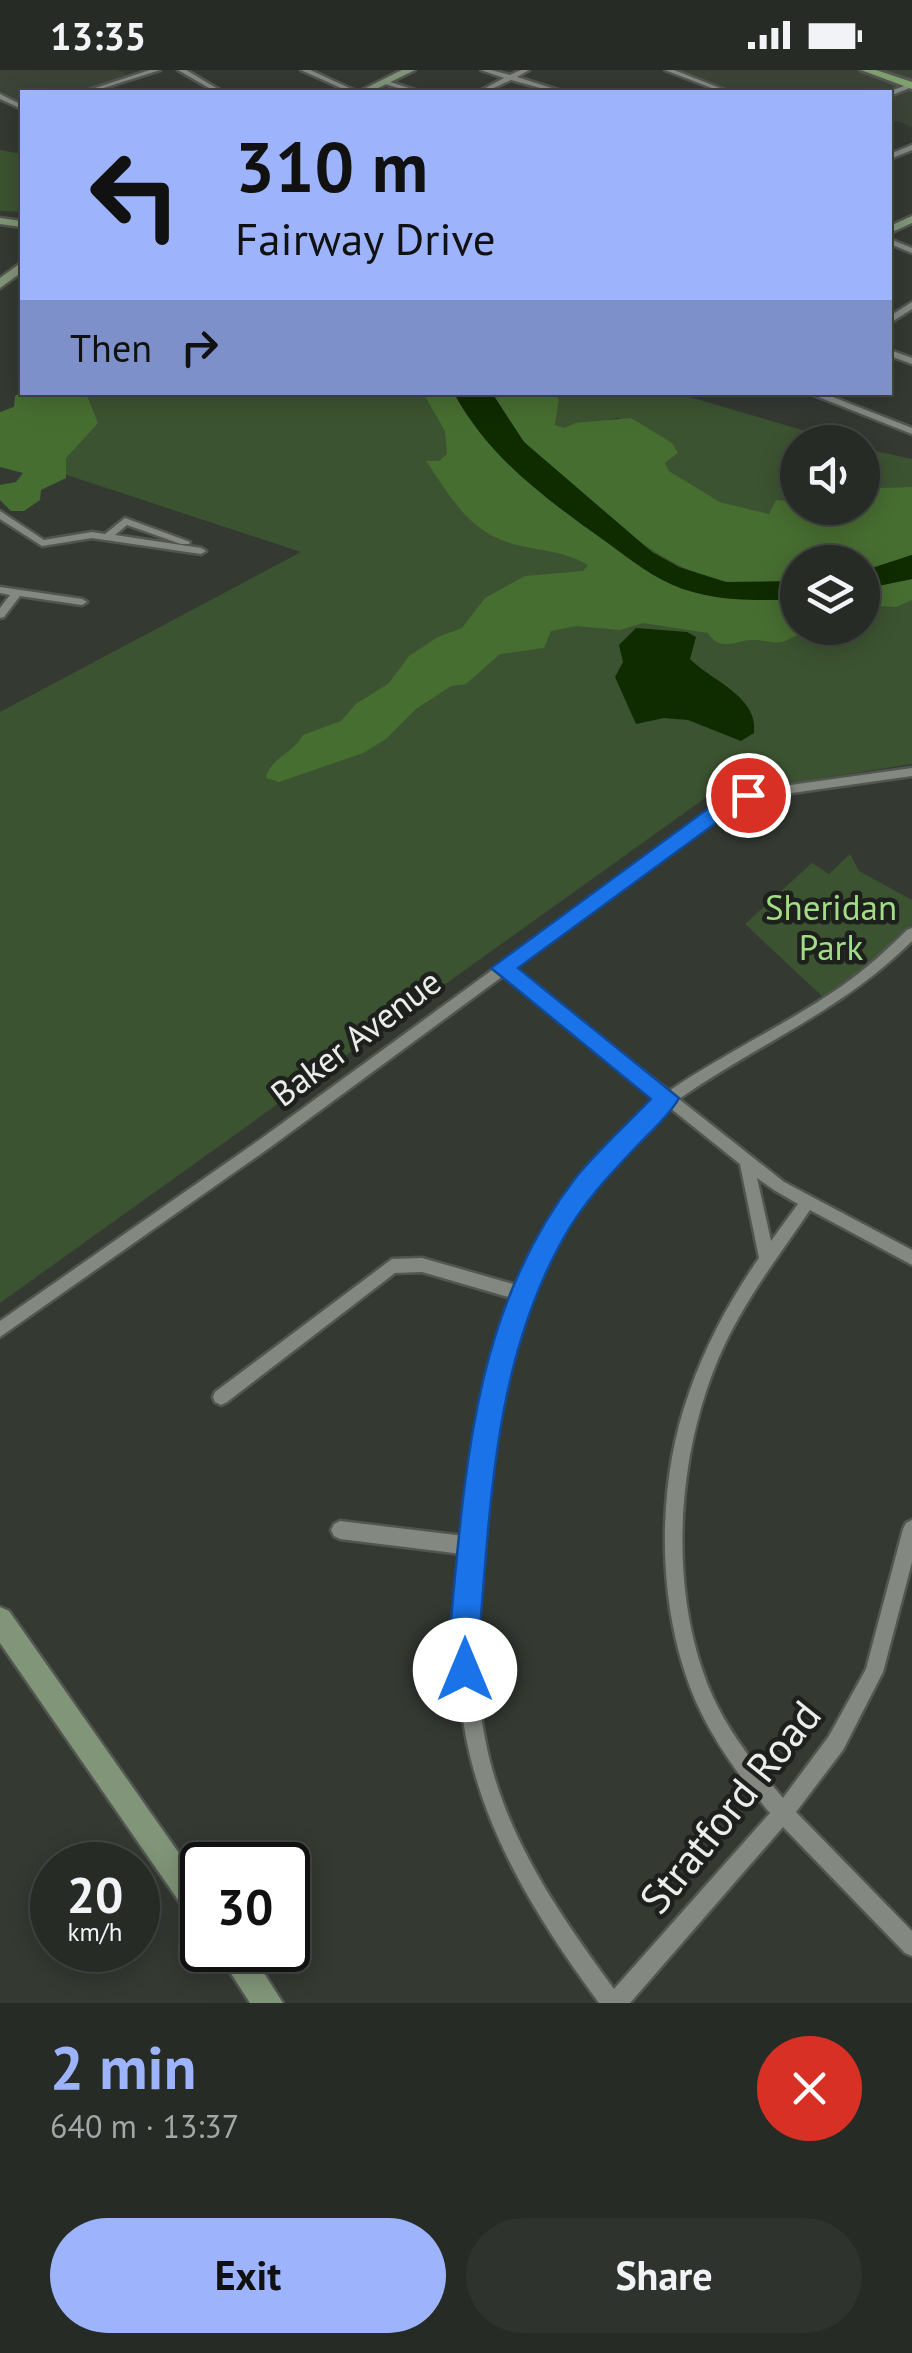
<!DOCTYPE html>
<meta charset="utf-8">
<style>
:root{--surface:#272b26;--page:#2f332e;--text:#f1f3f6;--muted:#a4a7a7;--line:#434743;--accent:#9db4fd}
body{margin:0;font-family:"PT Sans",sans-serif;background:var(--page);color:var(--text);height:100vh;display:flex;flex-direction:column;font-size:38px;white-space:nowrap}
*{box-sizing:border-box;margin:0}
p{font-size:32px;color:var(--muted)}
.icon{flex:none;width:55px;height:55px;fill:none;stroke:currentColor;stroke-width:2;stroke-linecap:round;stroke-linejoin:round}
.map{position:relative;height:1933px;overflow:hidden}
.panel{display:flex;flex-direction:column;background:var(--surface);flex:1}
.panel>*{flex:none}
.hud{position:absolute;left:20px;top:20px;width:872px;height:305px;border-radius:0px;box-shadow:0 5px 25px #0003,0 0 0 2px var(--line);background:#9db4fd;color:#111;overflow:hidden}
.buttons{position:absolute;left:780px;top:355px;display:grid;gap:20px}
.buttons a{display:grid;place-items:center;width:100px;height:100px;border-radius:50%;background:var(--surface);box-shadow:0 5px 25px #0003,0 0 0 2px var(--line);font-size:50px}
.speed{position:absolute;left:30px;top:1772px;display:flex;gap:20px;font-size:50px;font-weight:700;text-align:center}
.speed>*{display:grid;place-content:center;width:130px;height:130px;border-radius:50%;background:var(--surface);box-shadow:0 5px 25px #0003,0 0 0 2px var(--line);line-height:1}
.speed small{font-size:25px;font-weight:400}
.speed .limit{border:5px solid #111;border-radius:15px;background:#fff;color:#111}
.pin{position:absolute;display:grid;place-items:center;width:85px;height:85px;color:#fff;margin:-42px;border:5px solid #fff;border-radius:50%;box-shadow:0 2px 10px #0007}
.me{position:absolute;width:110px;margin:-55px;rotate:0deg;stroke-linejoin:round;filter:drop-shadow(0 0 8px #0008)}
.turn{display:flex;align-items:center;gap:35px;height:210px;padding:0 50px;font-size:45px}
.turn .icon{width:130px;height:130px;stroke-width:2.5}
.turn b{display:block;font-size:70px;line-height:85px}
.then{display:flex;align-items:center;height:95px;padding:0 50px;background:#0003;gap:20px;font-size:38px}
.round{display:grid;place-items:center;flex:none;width:105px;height:105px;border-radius:52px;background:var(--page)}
.summary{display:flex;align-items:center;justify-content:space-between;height:170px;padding:0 50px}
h1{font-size:60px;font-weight:800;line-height:75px;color:var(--accent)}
.primary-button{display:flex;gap:20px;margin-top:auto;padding:20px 50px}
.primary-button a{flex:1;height:115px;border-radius:60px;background:var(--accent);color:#111;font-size:40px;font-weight:800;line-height:115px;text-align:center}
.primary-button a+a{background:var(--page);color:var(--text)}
.status{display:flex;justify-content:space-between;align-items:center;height:70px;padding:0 50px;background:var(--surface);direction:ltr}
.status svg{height:28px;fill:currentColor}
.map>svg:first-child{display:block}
</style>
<div class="status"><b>13:35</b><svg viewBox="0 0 49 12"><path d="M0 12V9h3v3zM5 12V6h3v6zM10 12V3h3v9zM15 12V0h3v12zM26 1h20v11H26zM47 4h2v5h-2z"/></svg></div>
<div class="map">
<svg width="912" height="1933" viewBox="0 0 912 1933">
<rect width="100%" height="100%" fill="#343932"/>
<g fill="#3c4438">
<path d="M0,0H117L130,6L79,22H22V33L0,22Z"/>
<path d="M672,0H912V57L897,51L890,54V22H733Z"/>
</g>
<g fill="#3c5331">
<path d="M0,80L22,84V142L0,141Z"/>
<path d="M41,323H431L798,558H862L863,523L912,509V694L708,726L0,1233V642L301,482L0,383V343Z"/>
<path d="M555,323H676L843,372H798L797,432L776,431L769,444L720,432L669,401L665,393L678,383L618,348L565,358L555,355L559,331Z"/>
<path d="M862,378L912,389V417L863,418Z"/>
<path d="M850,784L859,801L912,830V854L869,898L823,927L745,854L812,793L829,804Z"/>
</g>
<g fill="#476e31">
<path d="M22,321L86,323L98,353L66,388V408L41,420L40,430L24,441H11L0,430V415L16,412L23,403L0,397V342L14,337L15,326Z"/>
<path d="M423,323H454C488,387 546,429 605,471C630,489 654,509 683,519C721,532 759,530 797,530L798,558H824C808,560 799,565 785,571C775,575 763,569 752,570C734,571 720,582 708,563L643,553L620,560L576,556L551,561L544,578L500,584L466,614L451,616L416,639L386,669L363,683L279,712L266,708C270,688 294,683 303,665L341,651L356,634L389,613L409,586L438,567L462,558L485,528L525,506L583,501L588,495C561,479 535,482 507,472C467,459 449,424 426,391H439L447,384L445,361Z"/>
<path d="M492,323H555L559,330L555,355L565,358L575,353L631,348L672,373L678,383L665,393L669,401L720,432L769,444L776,430L797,432L798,438H862L863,418L912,417V485L863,501L862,492H798L797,511C769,514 740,516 713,509C654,493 567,419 526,374C513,360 502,338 492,323Z"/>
<path d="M912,509V530L896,537L863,535L862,519Z"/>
</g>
<g fill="#0f2b00">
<path d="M454,323H492L524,372L652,482L679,497L726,512L797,511V530C759,530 721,532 683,519C654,509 630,489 605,471C546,429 488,387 454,323Z"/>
<path d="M912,485V509L863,519V501Z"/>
<path d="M636,558L687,562L696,567L690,589C712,611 759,627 754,663L741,671L688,650L664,648L636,654L615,607L623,592L619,575Z"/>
</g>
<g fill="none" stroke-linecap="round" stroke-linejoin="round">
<defs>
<g id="street">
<path d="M150,0H160L91,22H83Z"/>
<path d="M178,0H186L223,22H216Z"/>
<path d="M301,0H310L358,22H350Z"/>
<path d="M481,0H491L510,5L521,0H529L517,7L564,22H555L511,10L485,22H478L504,8Z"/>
<path d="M665,0H674L730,22H722Z"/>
<path d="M384,10L418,21L419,22H411L382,13Z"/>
<path d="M912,13V17L892,25L890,26V22H888Z"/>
<path d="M0,24L22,35V39L0,29Z"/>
<path d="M912,75V80L890,89V84Z"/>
<path d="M890,169L912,178V183L890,174Z"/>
<path d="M912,232V239L890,253V246Z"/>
<path d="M890,280L912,288V294L890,286Z"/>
<path d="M806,322H820L912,358V364Z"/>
<path d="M0,441L44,470L92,462L105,464L125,448L190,472L189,474H181L127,455L115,465L201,478L206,481L201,484L92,468L42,476L0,449Z"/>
<path d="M0,517L82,529L87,532L82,535L20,526L4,547L0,548V538L10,525L0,523Z"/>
<path d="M912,698V706L750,729L732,737L513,899L669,1021C725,983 787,954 842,916C866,899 887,880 907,860L912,858V871C843,940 758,974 679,1029L784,1112L912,1180V1195L810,1140C780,1184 747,1227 724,1276C676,1379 666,1522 713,1627C730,1664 756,1697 783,1728L829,1666L866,1599L903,1459L906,1453L912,1450V1492L883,1602L843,1680L796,1742L912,1861V1886L905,1883L783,1757L630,1933H599C540,1853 485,1766 466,1667C455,1607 457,1545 462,1484L340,1469L334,1466L331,1460L334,1454L340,1451L464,1466C472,1386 484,1303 515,1229L422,1202L395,1203L227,1332L221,1335L215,1332L213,1327L215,1322L392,1189L422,1188L520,1216C552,1142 598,1081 659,1029L503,906L272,1076L0,1267V1251L262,1068L724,731L748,721ZM669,1037L740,1094L759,1188C730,1230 706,1274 689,1323C655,1418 656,1543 698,1636C716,1675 742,1710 770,1743L614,1919C564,1851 513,1778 491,1695C469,1611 475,1524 485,1439C494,1356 509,1274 544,1197C572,1135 617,1082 669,1037ZM757,1108L774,1120L798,1134L771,1171Z"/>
</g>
<g id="secondary">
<path d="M402,0H415L370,22H358Z"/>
<path d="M912,146V153L890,163V156Z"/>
<path d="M0,148L22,151V157L0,154Z"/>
<path d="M22,192V202L0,218V208Z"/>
<path d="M0,1537L9,1541L202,1816V1854L192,1850L0,1573Z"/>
<path d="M216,1880H249L283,1933H250Z"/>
</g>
<path id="primary" d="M861,0H876L912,12V19Z"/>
</defs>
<use href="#street" stroke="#525550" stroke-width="5"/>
<use href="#secondary" stroke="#525550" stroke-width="5"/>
<use href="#primary" stroke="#525550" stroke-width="6"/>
<use href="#street" fill="#838981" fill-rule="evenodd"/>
<use href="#secondary" fill="#819578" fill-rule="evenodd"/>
<use href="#primary" fill="#7fa16e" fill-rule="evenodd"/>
</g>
<path fill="#1a73e8" stroke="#114b97" stroke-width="2.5" d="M748,718L755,720V730L735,739L518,898L679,1028C670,1045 652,1060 639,1074C610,1104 583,1133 563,1169C494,1293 491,1432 479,1570L480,1600L476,1611L465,1615L454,1611L449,1570C465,1406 471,1242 577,1106C599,1079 627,1054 651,1029L491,898L721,729Z"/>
<g text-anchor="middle" stroke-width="9" stroke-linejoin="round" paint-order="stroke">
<g font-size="35" fill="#a2dd85" stroke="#1d201c">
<text x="831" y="850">Sheridan<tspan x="831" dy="40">Park</tspan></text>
</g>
<g font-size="35" fill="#eaede9" stroke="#1d201c">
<text transform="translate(356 968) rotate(-37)" y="12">Baker Avenue</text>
</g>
<g font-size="42" fill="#eaede9" stroke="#1d201c">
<text transform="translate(730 1737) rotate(-51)" y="15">Stratford Road</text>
</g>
</g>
</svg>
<div class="buttons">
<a><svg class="icon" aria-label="sound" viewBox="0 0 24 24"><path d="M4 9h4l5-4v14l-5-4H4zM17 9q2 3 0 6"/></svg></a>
<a><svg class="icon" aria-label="layers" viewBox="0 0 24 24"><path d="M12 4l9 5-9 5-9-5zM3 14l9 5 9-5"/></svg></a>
</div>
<div class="speed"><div>20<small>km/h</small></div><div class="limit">30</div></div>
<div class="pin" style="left:748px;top:725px;background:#d93025"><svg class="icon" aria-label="arrive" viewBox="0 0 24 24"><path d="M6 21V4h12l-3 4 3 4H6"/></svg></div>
<svg class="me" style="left:465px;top:1600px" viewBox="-20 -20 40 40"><circle r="19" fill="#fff"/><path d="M0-13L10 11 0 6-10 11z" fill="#1a73e8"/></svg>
<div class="hud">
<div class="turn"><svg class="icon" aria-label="left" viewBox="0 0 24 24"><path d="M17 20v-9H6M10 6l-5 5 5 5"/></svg><div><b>310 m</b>Fairway Drive</div></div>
<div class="then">Then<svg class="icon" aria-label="right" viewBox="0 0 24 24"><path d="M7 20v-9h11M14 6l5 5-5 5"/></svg></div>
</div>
</div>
<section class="panel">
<div class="summary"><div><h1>2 min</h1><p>640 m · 13:37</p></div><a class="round" style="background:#d93025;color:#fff"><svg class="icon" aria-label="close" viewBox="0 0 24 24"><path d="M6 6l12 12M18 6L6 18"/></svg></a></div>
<div class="primary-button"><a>Exit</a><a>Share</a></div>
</section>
